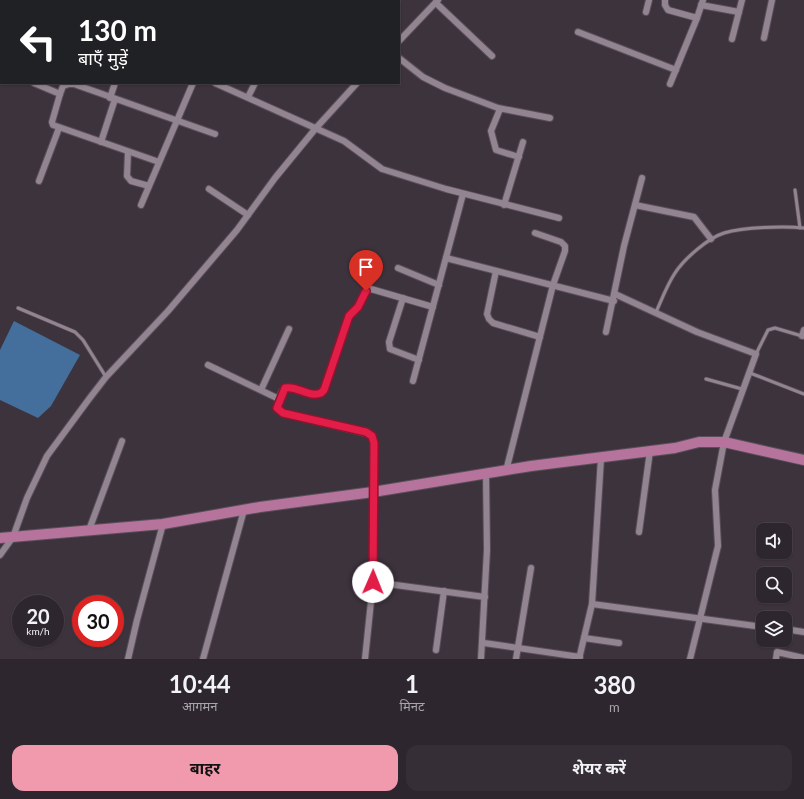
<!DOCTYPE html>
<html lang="hi">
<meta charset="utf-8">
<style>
:root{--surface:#2e262e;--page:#362e36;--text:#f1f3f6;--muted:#a7a5aa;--line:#49434a;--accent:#f29aad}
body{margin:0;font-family:Lato,"Noto Sans Devanagari",sans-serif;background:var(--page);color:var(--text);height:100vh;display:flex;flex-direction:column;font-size:15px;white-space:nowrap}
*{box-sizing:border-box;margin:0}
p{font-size:13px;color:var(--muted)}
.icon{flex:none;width:22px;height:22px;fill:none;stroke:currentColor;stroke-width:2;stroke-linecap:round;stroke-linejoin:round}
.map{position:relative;height:659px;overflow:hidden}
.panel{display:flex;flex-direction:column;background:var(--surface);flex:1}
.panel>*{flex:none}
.banner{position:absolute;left:0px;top:0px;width:400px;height:84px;box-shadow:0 1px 3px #0004,0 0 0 1px var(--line);background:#202124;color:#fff;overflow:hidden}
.tools{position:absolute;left:756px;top:523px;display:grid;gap:8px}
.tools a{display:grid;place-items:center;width:36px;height:36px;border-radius:8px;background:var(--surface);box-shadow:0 1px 3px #0004,0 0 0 1px var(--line);font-size:20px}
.speed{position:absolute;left:12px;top:595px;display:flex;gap:8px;font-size:20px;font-weight:700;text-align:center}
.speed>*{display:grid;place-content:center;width:52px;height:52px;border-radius:50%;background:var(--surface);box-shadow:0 1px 3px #0004,0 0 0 1px var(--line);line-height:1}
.speed small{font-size:10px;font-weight:400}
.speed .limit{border:6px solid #d22;background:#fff;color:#111}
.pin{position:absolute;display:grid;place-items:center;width:34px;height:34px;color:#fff;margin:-41px -17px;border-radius:50% 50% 50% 0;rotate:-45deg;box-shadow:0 0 4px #0007}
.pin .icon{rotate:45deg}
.me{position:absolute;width:44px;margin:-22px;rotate:1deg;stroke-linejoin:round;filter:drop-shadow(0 0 3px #0008)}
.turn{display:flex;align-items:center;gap:14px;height:84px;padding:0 12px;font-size:18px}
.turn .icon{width:52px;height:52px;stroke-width:2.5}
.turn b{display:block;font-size:28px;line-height:34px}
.eta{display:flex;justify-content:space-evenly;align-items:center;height:68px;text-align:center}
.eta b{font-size:24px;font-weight:700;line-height:28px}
.primary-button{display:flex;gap:8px;margin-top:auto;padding:8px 12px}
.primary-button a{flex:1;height:46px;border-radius:12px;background:var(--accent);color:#111;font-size:16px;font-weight:700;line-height:46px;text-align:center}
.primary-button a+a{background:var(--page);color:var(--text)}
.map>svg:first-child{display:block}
</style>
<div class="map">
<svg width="804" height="659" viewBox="0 0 804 659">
<rect width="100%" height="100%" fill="#3d333d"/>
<path fill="#446e9b" d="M14,321L80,355L51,406L38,418L0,400V350Z"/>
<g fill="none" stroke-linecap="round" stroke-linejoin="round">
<defs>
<g id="lane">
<path d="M795,190L800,228"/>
<path d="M18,308L75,332L83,340L106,377"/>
<path d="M656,312C662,299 667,285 675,273C684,259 708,238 724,233C744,227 784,226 804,228"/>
<path d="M756,354L768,330L775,328L802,336"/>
<path d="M750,373L804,394"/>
<path d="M706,379L742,389"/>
</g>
<g id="street">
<path d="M166,0H167"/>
<path d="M180,0L181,1"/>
<path d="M266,0L268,1"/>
<path d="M665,0V5L668,10L697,18L703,0"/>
<path d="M125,1V0"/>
<path d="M255,1L256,0"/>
<path d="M370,1V0"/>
<path d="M436,3L492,56"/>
<path d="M701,5L739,12"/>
<path d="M646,12L649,0"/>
<path d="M578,32L676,70"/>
<path d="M764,38L772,0"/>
<path d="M732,39L742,0"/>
<path d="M399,41L438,0"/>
<path d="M399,58L423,77L445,88L498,108L550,118"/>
<path d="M0,69H1"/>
<path d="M34,83L60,94L63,86L69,84H74L215,134"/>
<path d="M215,83L344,141L382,169L446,189L559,218"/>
<path d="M670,84L697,18"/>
<path d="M60,94L52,122L53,125L159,162"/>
<path d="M248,97L255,83"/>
<path d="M110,98L115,83"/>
<path d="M500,109L491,131L496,150L519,157"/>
<path d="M101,142L115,99"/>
<path d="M128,152L127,176L131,181L149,186"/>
<path d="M39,181L59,128"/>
<path d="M209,189L248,215"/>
<path d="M141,205L193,83"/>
<path d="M504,205L523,142"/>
<path d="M635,205L694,217L711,239"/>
<path d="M446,258L614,301"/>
<path d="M398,268L439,285"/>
<path d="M496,271L487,314L489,319L493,323L540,337"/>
<path d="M615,294L697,332L756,354L724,442L715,490L718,546L690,659"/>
<path d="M403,298L389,342L390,349L419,360"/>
<path d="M606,332L624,246L642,178"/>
<path d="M802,336L804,330"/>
<path d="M208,365L279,399"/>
<path d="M413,381L463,194"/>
<path d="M261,390L289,329"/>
<path d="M506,471L553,285L565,251V246L561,242L535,233"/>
<path d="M89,530L122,441"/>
<path d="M639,532L650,451"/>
<path d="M0,555L13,537L27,498L47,456L89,399L106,377L168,311L237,230L275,178L316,128L357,83"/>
<path d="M373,582L485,597"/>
<path d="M592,604L763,627"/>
<path d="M785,629L804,632"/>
<path d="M584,638L619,643"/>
<path d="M484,643L580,657"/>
<path d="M436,650L444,591"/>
<path d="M128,659L137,620L163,524"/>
<path d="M203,659L244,510"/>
<path d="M365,659L373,582L374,443L372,436L366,433L283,413L277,408C278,401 280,390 287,387L312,395L321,393L324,390L349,316L358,307L366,291L371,289L433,307"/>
<path d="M481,659L487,550L486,474"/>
<path d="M516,659L531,568"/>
<path d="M579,659L592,604L601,458"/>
<path d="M776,659L777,652L804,658"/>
</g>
<path id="primary" d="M0,538L163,524L260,507L373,492L531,466L675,448L699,442H724L804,460"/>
</defs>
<use href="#lane" stroke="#594f59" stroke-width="4.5"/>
<use href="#street" stroke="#594f59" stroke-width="8"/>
<use href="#primary" stroke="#594f59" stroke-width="12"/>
<use href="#lane" stroke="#928591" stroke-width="3"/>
<use href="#street" stroke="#928591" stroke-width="6"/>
<use href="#primary" stroke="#b6739c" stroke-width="10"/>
</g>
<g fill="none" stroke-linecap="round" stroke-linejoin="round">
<defs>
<path id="route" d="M366,291L358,307L349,316L324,390L321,393C308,398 297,385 285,388L277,408L283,413L366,432L372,436L374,443L373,582"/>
</defs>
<use href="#route" stroke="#92132f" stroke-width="10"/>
<use href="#route" stroke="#e11d48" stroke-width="7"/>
</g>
</svg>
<div class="tools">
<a><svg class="icon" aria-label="sound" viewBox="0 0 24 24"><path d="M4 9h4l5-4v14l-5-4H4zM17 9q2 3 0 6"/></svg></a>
<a><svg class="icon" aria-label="search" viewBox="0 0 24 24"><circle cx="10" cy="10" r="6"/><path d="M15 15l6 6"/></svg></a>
<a><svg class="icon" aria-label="layers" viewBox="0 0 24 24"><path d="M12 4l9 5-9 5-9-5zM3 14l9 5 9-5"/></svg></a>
</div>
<div class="speed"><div>20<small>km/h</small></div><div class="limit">30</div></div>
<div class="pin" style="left:366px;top:291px;background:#d93025"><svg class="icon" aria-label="arrive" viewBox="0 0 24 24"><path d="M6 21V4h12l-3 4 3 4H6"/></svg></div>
<svg class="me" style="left:373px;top:582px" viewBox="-20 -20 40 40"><circle r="19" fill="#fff"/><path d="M0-13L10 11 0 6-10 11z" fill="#e11d48"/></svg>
<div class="banner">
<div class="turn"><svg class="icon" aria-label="left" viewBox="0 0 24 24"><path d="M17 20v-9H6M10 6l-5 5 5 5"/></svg><div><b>130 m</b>बाएँ मुड़ें</div></div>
</div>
</div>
<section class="panel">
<div class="eta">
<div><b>10:44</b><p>आगमन</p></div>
<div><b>1</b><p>मिनट</p></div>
<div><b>380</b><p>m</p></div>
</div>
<div class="primary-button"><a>बाहर</a><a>शेयर करें</a></div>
</section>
